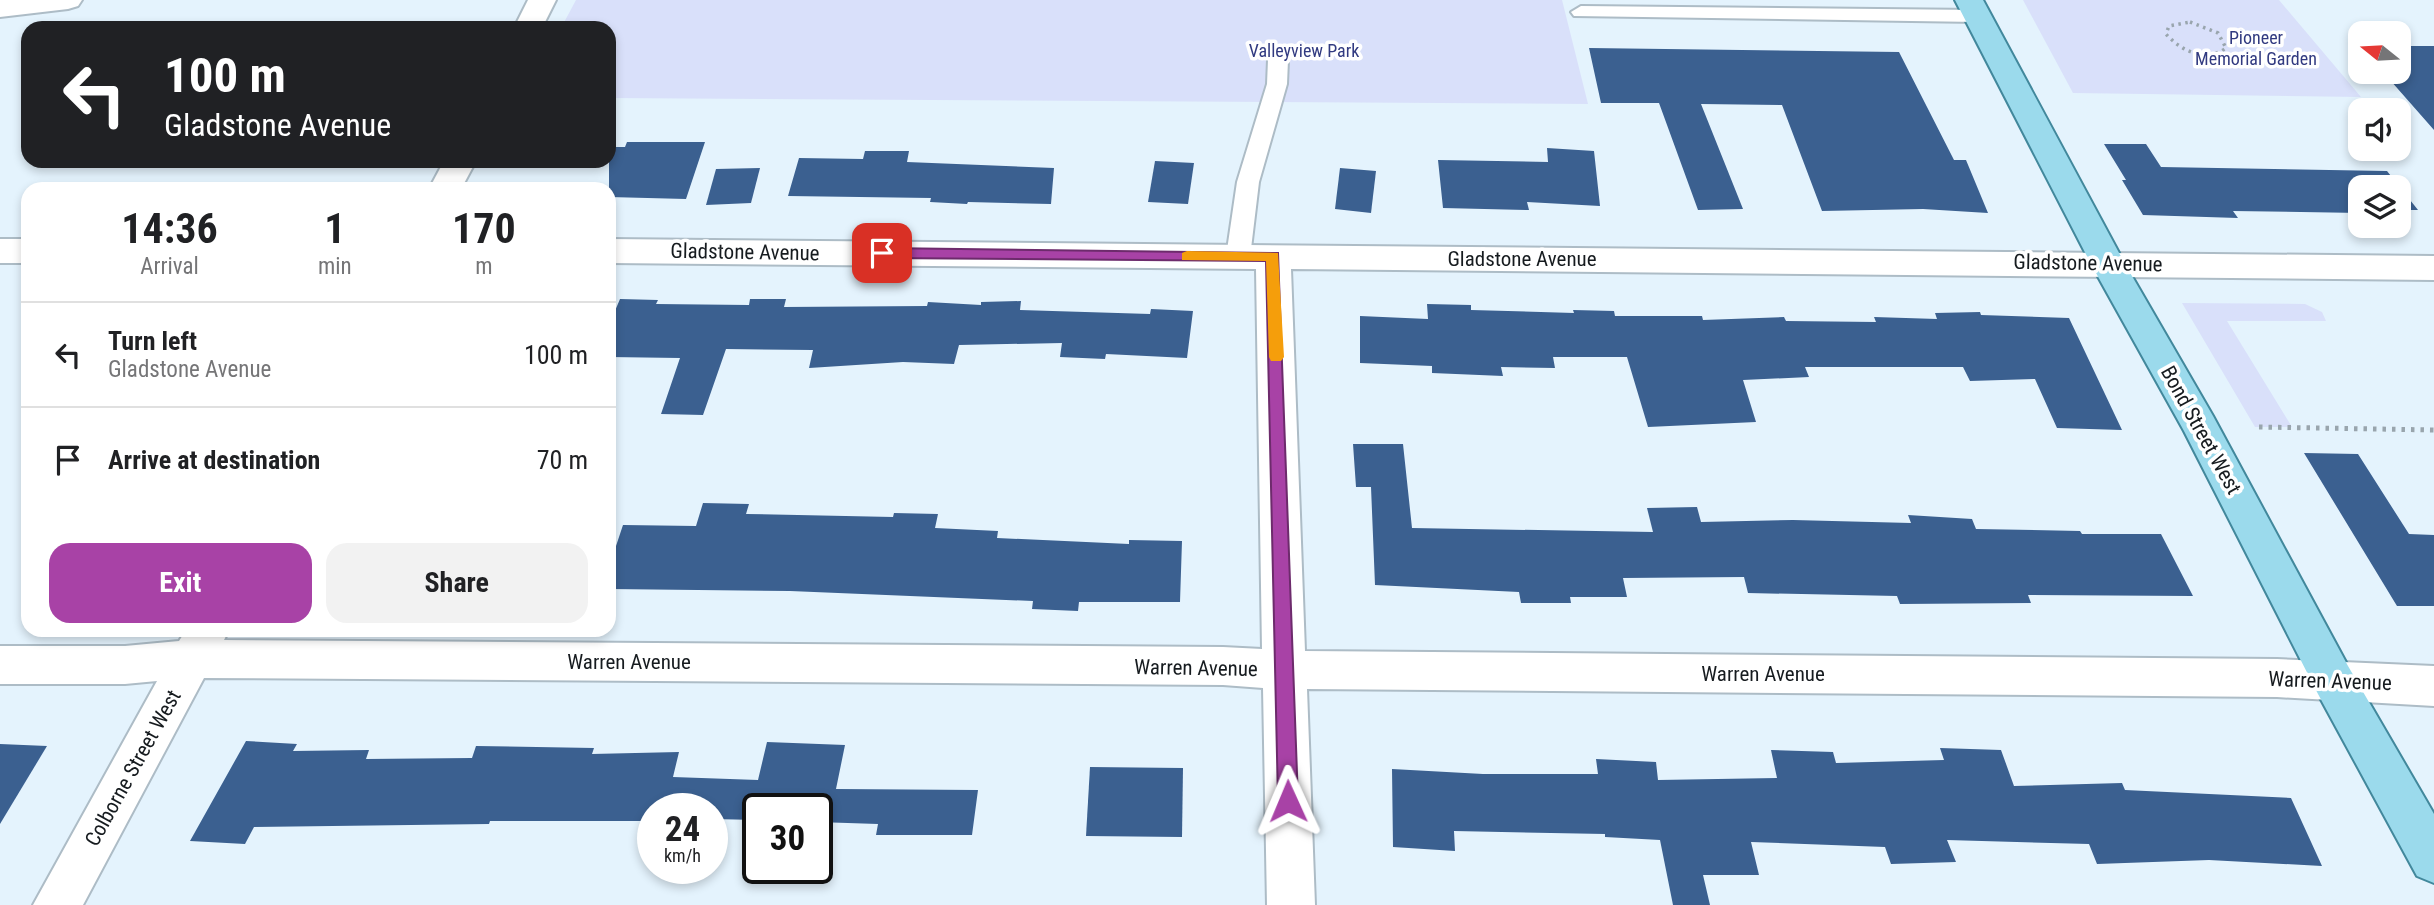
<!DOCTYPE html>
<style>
:root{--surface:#fff;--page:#f2f2f2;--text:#202124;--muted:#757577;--line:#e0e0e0;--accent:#a842a6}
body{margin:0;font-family:"Roboto Condensed",sans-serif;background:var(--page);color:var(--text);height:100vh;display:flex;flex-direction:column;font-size:26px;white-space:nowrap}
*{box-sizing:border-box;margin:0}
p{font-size:23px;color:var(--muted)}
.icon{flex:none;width:38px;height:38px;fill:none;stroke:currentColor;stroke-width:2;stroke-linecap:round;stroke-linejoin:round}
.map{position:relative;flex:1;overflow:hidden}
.panel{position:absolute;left:21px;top:182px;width:595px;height:455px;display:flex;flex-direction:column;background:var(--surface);border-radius:21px;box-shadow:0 4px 10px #0003}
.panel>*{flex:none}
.guide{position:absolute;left:21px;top:21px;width:595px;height:147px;border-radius:21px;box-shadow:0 4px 10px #0003;background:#202124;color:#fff;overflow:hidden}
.needle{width:46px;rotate:288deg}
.buttons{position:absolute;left:2348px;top:21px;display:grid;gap:14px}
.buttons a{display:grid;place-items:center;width:63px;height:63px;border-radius:14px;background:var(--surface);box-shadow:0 4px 10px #0003;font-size:35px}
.speed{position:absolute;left:637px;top:793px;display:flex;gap:14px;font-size:35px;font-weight:700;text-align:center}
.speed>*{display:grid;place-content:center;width:91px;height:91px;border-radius:50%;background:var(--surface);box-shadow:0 4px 10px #0003;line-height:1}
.speed small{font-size:18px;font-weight:400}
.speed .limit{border:4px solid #111;border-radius:10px;background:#fff;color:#111}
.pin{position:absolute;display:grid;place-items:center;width:60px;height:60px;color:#fff;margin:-30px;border-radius:14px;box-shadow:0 4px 10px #0006}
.me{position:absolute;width:77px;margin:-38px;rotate:359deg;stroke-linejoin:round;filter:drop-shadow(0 0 5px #0008)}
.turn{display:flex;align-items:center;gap:24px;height:147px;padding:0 28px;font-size:32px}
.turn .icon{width:91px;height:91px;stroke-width:2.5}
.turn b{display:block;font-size:49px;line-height:60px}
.eta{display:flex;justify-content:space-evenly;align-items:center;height:119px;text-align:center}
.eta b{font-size:42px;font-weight:700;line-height:49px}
.action{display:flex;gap:14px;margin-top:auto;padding:14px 28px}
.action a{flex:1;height:80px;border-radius:21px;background:var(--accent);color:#fff;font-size:28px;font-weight:700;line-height:80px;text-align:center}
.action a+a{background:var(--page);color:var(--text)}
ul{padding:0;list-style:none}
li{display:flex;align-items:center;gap:21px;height:105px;padding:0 28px;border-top:2px solid var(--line)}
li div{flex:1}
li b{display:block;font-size:26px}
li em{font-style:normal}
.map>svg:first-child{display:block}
</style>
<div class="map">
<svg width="2434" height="905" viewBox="0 0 2434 905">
<rect width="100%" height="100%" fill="#e4f3fd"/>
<g fill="#d9e0fa">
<path d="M576,0H1562L1588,104L609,98V28H561Z"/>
<path d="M2023,0H2279L2361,97L2073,93Z"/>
<path d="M2182,303L2305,304L2322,312L2326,321H2227L2292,427H2255Z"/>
</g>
<g fill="#3b6090">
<path d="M2399,46H2434V130L2383,72H2399Z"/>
<path d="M1589,48L1899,52L1954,160H1966L1988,213L1923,209L1822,211L1782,105L1701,104L1743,209L1698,210L1659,103H1601Z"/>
<path d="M627,142H705L686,199L609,197V147H625Z"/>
<path d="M2104,144H2146L2161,167L2387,171L2418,210H2399V187H2361V213L2233,211L2238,218L2143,215L2122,180H2126Z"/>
<path d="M1547,148L1594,151L1600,206L1527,202L1529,210L1443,208L1438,160L1548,162Z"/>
<path d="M865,151H909L907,162L1054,168L1051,204L968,202L967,204L930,202L931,198L788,196L799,158L863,159Z"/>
<path d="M1155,161L1194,163L1188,204L1148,202Z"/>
<path d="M760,168L751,203L706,205L716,169Z"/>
<path d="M1340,168L1376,171L1371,213L1335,209Z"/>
<path d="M620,299L658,300L656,304L749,305L750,299H786L784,307L927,306L928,302L981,305V302L1021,301L1020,310L1150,314L1151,309L1193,311L1187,358L1106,354L1105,359L1060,357L1062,343L959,345L954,364L903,362L809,368L813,350L726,349L703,415L661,414L680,358L609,357V325Z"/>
<path d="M1427,304L1471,305V310L1574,313L1573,310L1614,311L1615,316H1702L1703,320L1784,317L1786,321L1876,322L1874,317L1937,319L1935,313L1980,312L1981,315L2069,318L2122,430L2057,428L2035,379L1970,381L1963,367H1805L1809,377L1743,380L1756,422L1648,427L1627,357H1553L1555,368L1501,367L1503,376L1432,373V366L1360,363V316L1428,319Z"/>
<path d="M1353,444H1403L1412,528L1653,532L1647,508L1697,507L1701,522L1793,520L1911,523L1908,515L1972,519L1976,529L2080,531L2082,534H2161L2193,596L2028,595L2031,603L1900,604L1897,596L1748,593L1744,577L1623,578L1627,597H1570L1571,603H1521L1519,592L1375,585L1371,487H1356Z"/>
<path d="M2304,453L2358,454L2409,534L2434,535V606H2397Z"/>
<path d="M703,503L749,504L746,514L893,517L894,513L938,514L935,528L998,531L997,538L1129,544V540L1182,541L1180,602H1079L1078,611L1032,609L1033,601L790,591L609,589V567L623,525L696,526Z"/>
<path d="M246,741L297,744L293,751L369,750L366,759L472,758L476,746L594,748L592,754L679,752L673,777L758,780L767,742L845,745L836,789L978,790L972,835H876L878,824L817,822V808H758V820L712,819V808H653V821H490L489,824L254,827L245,844L190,841Z"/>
<path d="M0,744L47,746L0,824Z"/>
<path d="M1940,748L2001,750L2014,786L2122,783L2125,790L2291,798L2322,866L2209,860L2097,864L2089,844L1947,840L1956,862L1891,864L1885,847L1751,842L1759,875H1703L1710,905H1673L1660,840L1605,837V834L1454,831L1455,851L1393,847L1392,769L1483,774H1598L1596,759L1656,762L1658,780L1777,778L1771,750L1833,752L1836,763L1944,760Z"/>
<path d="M1090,767L1183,768L1182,837L1086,836Z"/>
</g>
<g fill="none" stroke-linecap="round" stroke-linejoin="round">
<defs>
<g id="service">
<path d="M1581,6L1978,10L1988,16L1978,22L1574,16L1571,12Z"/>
<path d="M1278,54L1285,56L1288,60L1287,84L1259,182L1250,257L1246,263L1238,265L1230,263L1226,257L1237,182L1267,84L1268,60L1271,56Z"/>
</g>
<g id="minor">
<path d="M0,0H82L78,6L68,9L0,17Z"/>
<path d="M528,0H556L542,28H514Z"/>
<path d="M444,161H476L461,189H429Z"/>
<rect x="0" y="239" width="28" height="24"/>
<path d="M609,239L2434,256V280L1291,269L1305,651L2277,659L2434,666V706L2277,697L1307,689L1315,905H1267L1263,688L1223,685L204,678L83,905H33L157,681L125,684H0V646H125L179,641L186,630H229L224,640L1223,647L1262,649L1256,269L609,263Z"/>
</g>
<path id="primary" d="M1955,0H1983L2125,264L2213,416L2348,666L2434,814V883L2417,876L2318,694L2184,431L2091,264Z"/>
</defs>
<use href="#service" stroke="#adbcc6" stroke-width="4"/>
<use href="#minor" stroke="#adbcc6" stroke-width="4"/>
<use href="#primary" stroke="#42889c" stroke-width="4"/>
<path stroke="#99a5ad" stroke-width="3.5" stroke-dasharray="2.5 4.5" stroke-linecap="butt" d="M2190,22L2218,33L2226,48C2206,63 2181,51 2166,34L2169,26Z"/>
<path stroke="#99a5ad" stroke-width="5" stroke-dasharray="3.5 6" stroke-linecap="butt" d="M2259,427L2434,430"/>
<use href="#service" fill="#fff" fill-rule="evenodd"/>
<use href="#minor" fill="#fff" fill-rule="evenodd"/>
<use href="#primary" fill="#9bdaec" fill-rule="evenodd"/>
</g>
<path fill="#a842a6" stroke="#6d2b6c" stroke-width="2" d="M882,248L1278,253L1298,801L1295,807L1288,810L1281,807L1278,801L1266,261L882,258L875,253Z"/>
<path fill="#f59e0b" d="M1187,251L1278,253L1284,357L1281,361H1271L1269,357L1266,261L1182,260V253Z"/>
<g text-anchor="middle" stroke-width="7" stroke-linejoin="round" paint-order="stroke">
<g font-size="18" fill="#313a80" stroke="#fff">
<text x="2256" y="44">Pioneer<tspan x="2256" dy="21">Memorial Garden</tspan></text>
<text x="1304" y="57">Valleyview Park</text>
</g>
<g font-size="21" fill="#161b1f" stroke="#fff">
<text transform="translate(745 252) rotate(1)" y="7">Gladstone Avenue</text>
<text x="1522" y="266">Gladstone Avenue</text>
<text transform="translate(2088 263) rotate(1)" y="7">Gladstone Avenue</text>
<text transform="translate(2201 430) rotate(61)" y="7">Bond Street West</text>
<text x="629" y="669">Warren Avenue</text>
<text transform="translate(1196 668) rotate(1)" y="7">Warren Avenue</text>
<text x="1763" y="681">Warren Avenue</text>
<text transform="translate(2330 681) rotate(2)" y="7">Warren Avenue</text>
<text transform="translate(133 768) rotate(-61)" y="7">Colborne Street West</text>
</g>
</g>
</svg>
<div class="buttons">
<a><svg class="needle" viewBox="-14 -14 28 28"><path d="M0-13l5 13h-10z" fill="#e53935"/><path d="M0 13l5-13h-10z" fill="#757577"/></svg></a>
<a><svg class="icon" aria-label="sound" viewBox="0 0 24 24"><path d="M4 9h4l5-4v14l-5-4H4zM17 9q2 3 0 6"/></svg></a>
<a><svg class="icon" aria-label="layers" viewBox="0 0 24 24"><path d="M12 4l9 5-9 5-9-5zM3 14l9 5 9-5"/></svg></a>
</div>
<div class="speed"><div>24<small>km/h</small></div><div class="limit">30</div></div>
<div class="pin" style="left:882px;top:253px;background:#d93025"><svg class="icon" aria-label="arrive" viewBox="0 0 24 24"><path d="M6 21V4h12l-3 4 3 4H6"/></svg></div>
<svg class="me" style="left:1288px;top:801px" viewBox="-20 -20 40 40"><path d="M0-17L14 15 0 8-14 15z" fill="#a842a6" stroke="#fff" stroke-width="4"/></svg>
<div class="guide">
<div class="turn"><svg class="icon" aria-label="left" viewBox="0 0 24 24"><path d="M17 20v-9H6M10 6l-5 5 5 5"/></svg><div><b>100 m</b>Gladstone Avenue</div></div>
</div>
<section class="panel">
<div class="eta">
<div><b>14:36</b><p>Arrival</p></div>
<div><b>1</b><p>min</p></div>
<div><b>170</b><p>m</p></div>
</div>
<ul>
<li><svg class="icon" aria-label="left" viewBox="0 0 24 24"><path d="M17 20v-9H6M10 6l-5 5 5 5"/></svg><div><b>Turn left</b><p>Gladstone Avenue</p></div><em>100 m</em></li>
<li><svg class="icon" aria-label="arrive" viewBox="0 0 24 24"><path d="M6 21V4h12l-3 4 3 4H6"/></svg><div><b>Arrive at destination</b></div><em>70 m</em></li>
</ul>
<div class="action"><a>Exit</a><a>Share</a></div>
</section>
</div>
